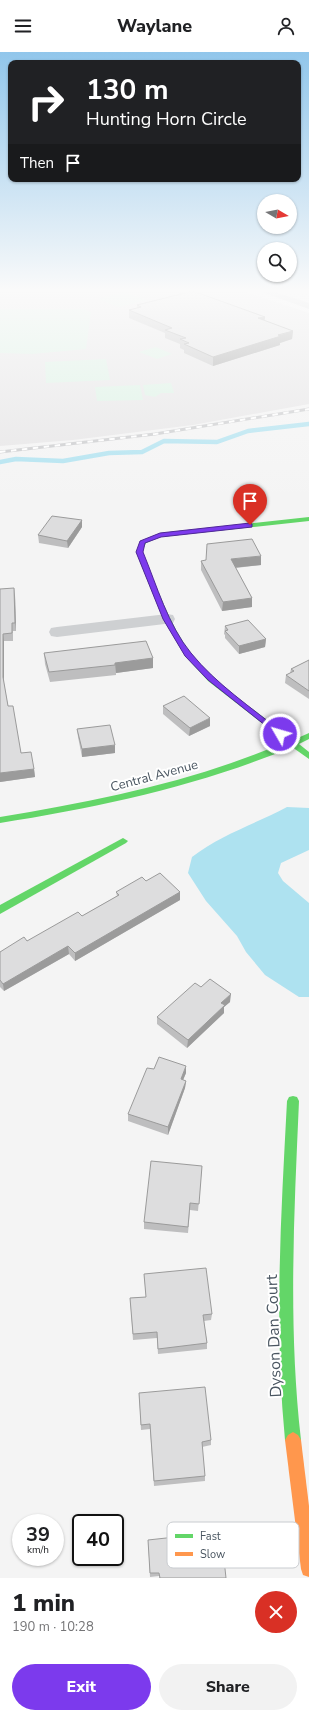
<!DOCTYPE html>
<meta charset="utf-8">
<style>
:root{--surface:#fff;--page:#f2f2f2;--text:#202124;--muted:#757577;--accent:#7c3aed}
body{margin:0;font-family:"Nunito Sans",sans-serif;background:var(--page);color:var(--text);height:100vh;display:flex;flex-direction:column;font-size:15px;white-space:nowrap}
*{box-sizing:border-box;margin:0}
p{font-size:13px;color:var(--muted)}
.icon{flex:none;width:22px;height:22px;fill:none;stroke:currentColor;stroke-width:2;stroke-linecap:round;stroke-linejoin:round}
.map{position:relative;height:1526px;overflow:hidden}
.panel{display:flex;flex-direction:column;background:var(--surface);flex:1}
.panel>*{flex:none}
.banner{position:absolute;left:8px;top:8px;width:293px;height:122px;border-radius:8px;box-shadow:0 1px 3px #0004;background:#202124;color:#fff;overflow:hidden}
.needle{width:26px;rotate:100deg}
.buttons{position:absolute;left:257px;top:142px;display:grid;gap:8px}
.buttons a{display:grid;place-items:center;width:40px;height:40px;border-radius:50%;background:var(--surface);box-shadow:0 1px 3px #0004;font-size:20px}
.speed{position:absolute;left:12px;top:1462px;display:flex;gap:8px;font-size:20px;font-weight:700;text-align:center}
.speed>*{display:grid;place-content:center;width:52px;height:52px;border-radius:50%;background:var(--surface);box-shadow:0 1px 3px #0004;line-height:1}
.speed small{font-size:10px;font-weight:400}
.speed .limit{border:2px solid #111;border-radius:6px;background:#fff;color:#111}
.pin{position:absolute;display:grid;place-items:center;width:34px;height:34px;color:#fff;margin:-41px -17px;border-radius:50% 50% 50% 0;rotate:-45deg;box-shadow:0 0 4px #0007}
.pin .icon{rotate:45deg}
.me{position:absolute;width:44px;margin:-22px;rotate:308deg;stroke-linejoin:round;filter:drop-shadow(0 0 3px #0008)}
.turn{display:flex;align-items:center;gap:14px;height:84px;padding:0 12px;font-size:18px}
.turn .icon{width:52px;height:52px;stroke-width:2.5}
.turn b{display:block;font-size:28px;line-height:34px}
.then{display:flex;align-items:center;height:38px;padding:0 12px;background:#0003;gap:8px;font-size:15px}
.round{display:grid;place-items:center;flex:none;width:42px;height:42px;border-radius:21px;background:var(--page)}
.headline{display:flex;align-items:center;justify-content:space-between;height:68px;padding:0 12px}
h1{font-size:24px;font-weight:800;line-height:30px}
.action{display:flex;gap:8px;margin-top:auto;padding:8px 12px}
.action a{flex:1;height:46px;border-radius:24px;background:var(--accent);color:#fff;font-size:16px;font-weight:800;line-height:46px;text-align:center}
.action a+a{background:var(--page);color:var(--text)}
header{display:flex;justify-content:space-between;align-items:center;height:52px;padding:0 12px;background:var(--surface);font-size:18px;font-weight:800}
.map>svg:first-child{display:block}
</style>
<header><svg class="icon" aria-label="menu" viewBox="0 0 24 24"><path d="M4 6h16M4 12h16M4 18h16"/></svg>Waylane<svg class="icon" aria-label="person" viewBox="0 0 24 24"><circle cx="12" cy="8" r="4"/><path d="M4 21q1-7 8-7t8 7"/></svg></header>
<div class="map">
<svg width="309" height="1526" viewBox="0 0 309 1526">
<rect width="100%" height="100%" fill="#f4f4f4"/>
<path fill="#e6e5e6" d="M0,237H237L309,261V352L193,373L73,388L0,394Z"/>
<g fill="#d9f2e3">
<path d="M125,240L146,248L119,255L98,247Z"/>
<path d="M0,257H84L91,260L86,297L32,302L0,301Z"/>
<path d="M156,295L172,302L157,307L139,300Z"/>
<path d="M106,307L110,328L46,331L45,310Z"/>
<path d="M171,331L174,341H161L155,345L145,343L143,333Z"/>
<path d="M140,333L143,348L97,349L95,335Z"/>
</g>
<path fill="#aee2f0" d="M287,755L309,756V798L281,811L278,821L283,829L309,851V945H299L265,923L246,900L237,884L206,849L188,821L192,805C220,783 255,772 287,755Z"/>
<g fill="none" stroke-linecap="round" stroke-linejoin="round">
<path stroke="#aee2f0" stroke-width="4.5" d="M0,410L16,407L63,409L109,401L142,400L164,389L217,390L248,379L309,372"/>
<g fill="#ced0d2" fill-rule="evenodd">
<path d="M253,237H266L309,251V257Z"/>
<path d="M167,562L173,563L175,567L173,571L57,585L51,584L49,580L51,576L57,575Z"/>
</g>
<g fill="#63d668" fill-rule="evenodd">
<path d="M309,465V469L161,485L146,491L142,500C157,534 169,572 191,601C216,633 261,662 293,688L309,681V687L299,692L309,700V707L292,695C199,734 100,755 0,771V765C98,749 195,729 286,690L208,629L185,604L163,567L136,500L141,489L160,481Z"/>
<path d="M123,786L128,789L126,791L0,862V853Z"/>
<path d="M293,1044L297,1045L299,1049C294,1163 288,1274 301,1388L298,1393L293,1396L288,1393L285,1388C274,1274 281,1163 287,1049L289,1045Z"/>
</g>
<path fill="#ff974d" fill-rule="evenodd" d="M293,1380L298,1383L301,1388L309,1454V1525L303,1523L301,1517L285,1388L288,1383Z"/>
<defs>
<path id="rail" d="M0,400L155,382L309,357"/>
</defs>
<use href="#rail" stroke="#c9cacc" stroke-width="3"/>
<use href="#rail" stroke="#fff" stroke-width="2" stroke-dasharray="5.5" stroke-linecap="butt"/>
</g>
<g fill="#bebebf">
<path d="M299,237H309V240Z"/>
<path d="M137,253L265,265L264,268L293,279L292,287L280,291V293L213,314L184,301V298L180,296V292L165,286V281L129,266V258L137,256Z"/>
<path d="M82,468V475L68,496L39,491L38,483Z"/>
<path d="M201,509L261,513L236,516L252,546V555L222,559L201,518Z"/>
<path d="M0,537L15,543L16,579H13V589H4V631L8,654L21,701L34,717L35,725L0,730Z"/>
<path d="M225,574L266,587L265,595L239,602L225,586V583L224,582Z"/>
<path d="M44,601L153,606V616L116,621V623L50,630L45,612Z"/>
<path d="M309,608V647L285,631L286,623L290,621L291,617Z"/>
<path d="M163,654L210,674L189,684L163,662Z"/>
<path d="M77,677L115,701L82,705L78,685Z"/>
<path d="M146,829L180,840V848L75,909L69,902L4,939L0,935V900L27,889L82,864L117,844L116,840Z"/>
<path d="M201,935L230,950L224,955V961L187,996L157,972V965Z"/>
<path d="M154,1017L186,1021L183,1028L186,1029L185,1036L168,1083L128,1069V1062Z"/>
<path d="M202,1114L198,1159L190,1158L188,1181L144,1177V1170Z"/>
<path d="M144,1222L212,1262L211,1268L204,1269L207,1291V1297L158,1302L157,1286L133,1288L130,1246L146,1245Z"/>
<path d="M139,1341L211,1388V1393L202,1395L205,1424V1429L154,1434L150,1377L141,1378Z"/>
<path d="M148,1488L226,1526H159V1524L150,1525Z"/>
</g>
<g fill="#9b9b9b">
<path d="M265,265L264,273L258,266Z"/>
<path d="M293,279L292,287L280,291V293L213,314V305Z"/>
<path d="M82,468V475L68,496L67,489Z"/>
<path d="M261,504V513L231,516V507Z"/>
<path d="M14,536L15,543L16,579L15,571Z"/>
<path d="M252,546V555L222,559L223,550Z"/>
<path d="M3,582L4,589V632L3,625Z"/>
<path d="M266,587L265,595L239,602V594Z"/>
<path d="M153,606V616L116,621L115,611Z"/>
<path d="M210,666V674L189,684L190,676Z"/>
<path d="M115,693V701L82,705V697Z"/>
<path d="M34,717L35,725L0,730V721Z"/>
<path d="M180,840V848L75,909V901Z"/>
<path d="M68,894L69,902L4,939L3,932Z"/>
<path d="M231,942L230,950L224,955V961L187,996L188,988L221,951Z"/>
<path d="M186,1014V1021L180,1035L181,1027Z"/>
<path d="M186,1029L185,1036L168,1083V1075Z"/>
</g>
<g fill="#ddddde" stroke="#9b9b9b">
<path d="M193,239L265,265L258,266L293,279L278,283L281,284L213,305L184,292L189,291L180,287L186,286L165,278L172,276L129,258L141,255L137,253Z"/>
<path d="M52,464L82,468L67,489L38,483Z"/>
<path d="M252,487L261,504L231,507L252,546L223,550L201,509L206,508L207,492Z"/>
<path d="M14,536L15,571H12V581L3,582V625L8,654H13L21,701L31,700L34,717L0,721V537Z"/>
<path d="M248,568L266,587L239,594L225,579L228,578L225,574Z"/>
<path d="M146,589L153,606L115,611V613L49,620L44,601Z"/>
<path d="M309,608V639L286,623L294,619L291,617Z"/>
<path d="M184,644L210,666L190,676L163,654Z"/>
<path d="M110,673L115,693L82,697L77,677Z"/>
<path d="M160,821L180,840L75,901L68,894L3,932L0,928V900L24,885L27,889L78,860L82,864L119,843L116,840L142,825L146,829Z"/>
<path d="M210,927L231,942L221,951L225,953L188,988L157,965L195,931L201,935Z"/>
<path d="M159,1005L186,1014L181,1027L186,1029L168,1075L128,1062L147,1016L154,1017Z"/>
<path d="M151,1109L202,1114L199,1152L190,1151L188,1175L144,1170Z"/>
<path d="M206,1216L212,1262L203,1263L207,1291L158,1297L157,1280L133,1282L130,1246L146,1245L144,1222Z"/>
<path d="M205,1335L211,1388L202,1390L205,1424L154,1429L150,1372L141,1373L139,1341Z"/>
<path d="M221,1480L226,1526H160L159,1521H150L148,1488Z"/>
</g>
<linearGradient id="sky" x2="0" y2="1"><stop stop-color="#91c6eb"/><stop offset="0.53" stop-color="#fafafa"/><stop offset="1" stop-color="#fafafa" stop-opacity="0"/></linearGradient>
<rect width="309" height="450" fill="url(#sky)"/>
<path fill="#7c3aed" stroke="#51269a" d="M250,471L252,472V475L161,485L145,491L143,500C157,534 168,573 191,601C216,632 252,656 283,681V684L280,685L208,628L185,604L163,567L136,500L140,489L160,481Z"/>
<g text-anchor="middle" stroke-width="4" stroke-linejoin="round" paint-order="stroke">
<g font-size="13" fill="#4a5661" stroke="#fff">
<text transform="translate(154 723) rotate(-15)" y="5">Central Avenue</text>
</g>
<g font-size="16" fill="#4a5661" stroke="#fff">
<text transform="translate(273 1284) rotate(-92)" y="6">Dyson Dan Court</text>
</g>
</g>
<rect x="167" y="1470" width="132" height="46" rx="6" fill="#fff" stroke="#c9ccd0" stroke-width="1"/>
<rect x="175" y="1482" width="18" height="4" fill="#63d668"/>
<rect x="175" y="1500" width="18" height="4" fill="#ff974d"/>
<g font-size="11" fill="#4a5661">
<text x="200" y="1488">Fast</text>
<text x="200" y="1506">Slow</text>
</g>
</svg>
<div class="buttons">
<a><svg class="needle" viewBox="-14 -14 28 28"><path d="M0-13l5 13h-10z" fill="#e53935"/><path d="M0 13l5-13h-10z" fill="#757577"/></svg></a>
<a><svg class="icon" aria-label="search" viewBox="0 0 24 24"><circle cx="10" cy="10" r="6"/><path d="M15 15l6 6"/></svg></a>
</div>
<div class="speed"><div>39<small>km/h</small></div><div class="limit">40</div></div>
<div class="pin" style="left:250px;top:473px;background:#d93025"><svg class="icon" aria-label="arrive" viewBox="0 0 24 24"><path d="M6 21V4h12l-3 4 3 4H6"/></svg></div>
<svg class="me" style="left:280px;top:682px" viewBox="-20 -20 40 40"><circle r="17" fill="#7c3aed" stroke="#fff" stroke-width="3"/><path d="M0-11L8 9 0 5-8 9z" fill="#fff"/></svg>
<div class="banner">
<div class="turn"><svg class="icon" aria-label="right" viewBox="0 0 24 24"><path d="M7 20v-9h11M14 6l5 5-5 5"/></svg><div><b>130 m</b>Hunting Horn Circle</div></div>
<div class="then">Then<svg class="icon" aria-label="arrive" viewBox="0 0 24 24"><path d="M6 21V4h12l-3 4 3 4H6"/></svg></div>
</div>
</div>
<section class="panel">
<div class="headline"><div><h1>1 min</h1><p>190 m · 10:28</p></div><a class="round" style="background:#d93025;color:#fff"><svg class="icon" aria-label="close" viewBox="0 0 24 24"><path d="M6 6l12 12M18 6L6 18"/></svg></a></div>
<div class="action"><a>Exit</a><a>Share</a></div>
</section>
